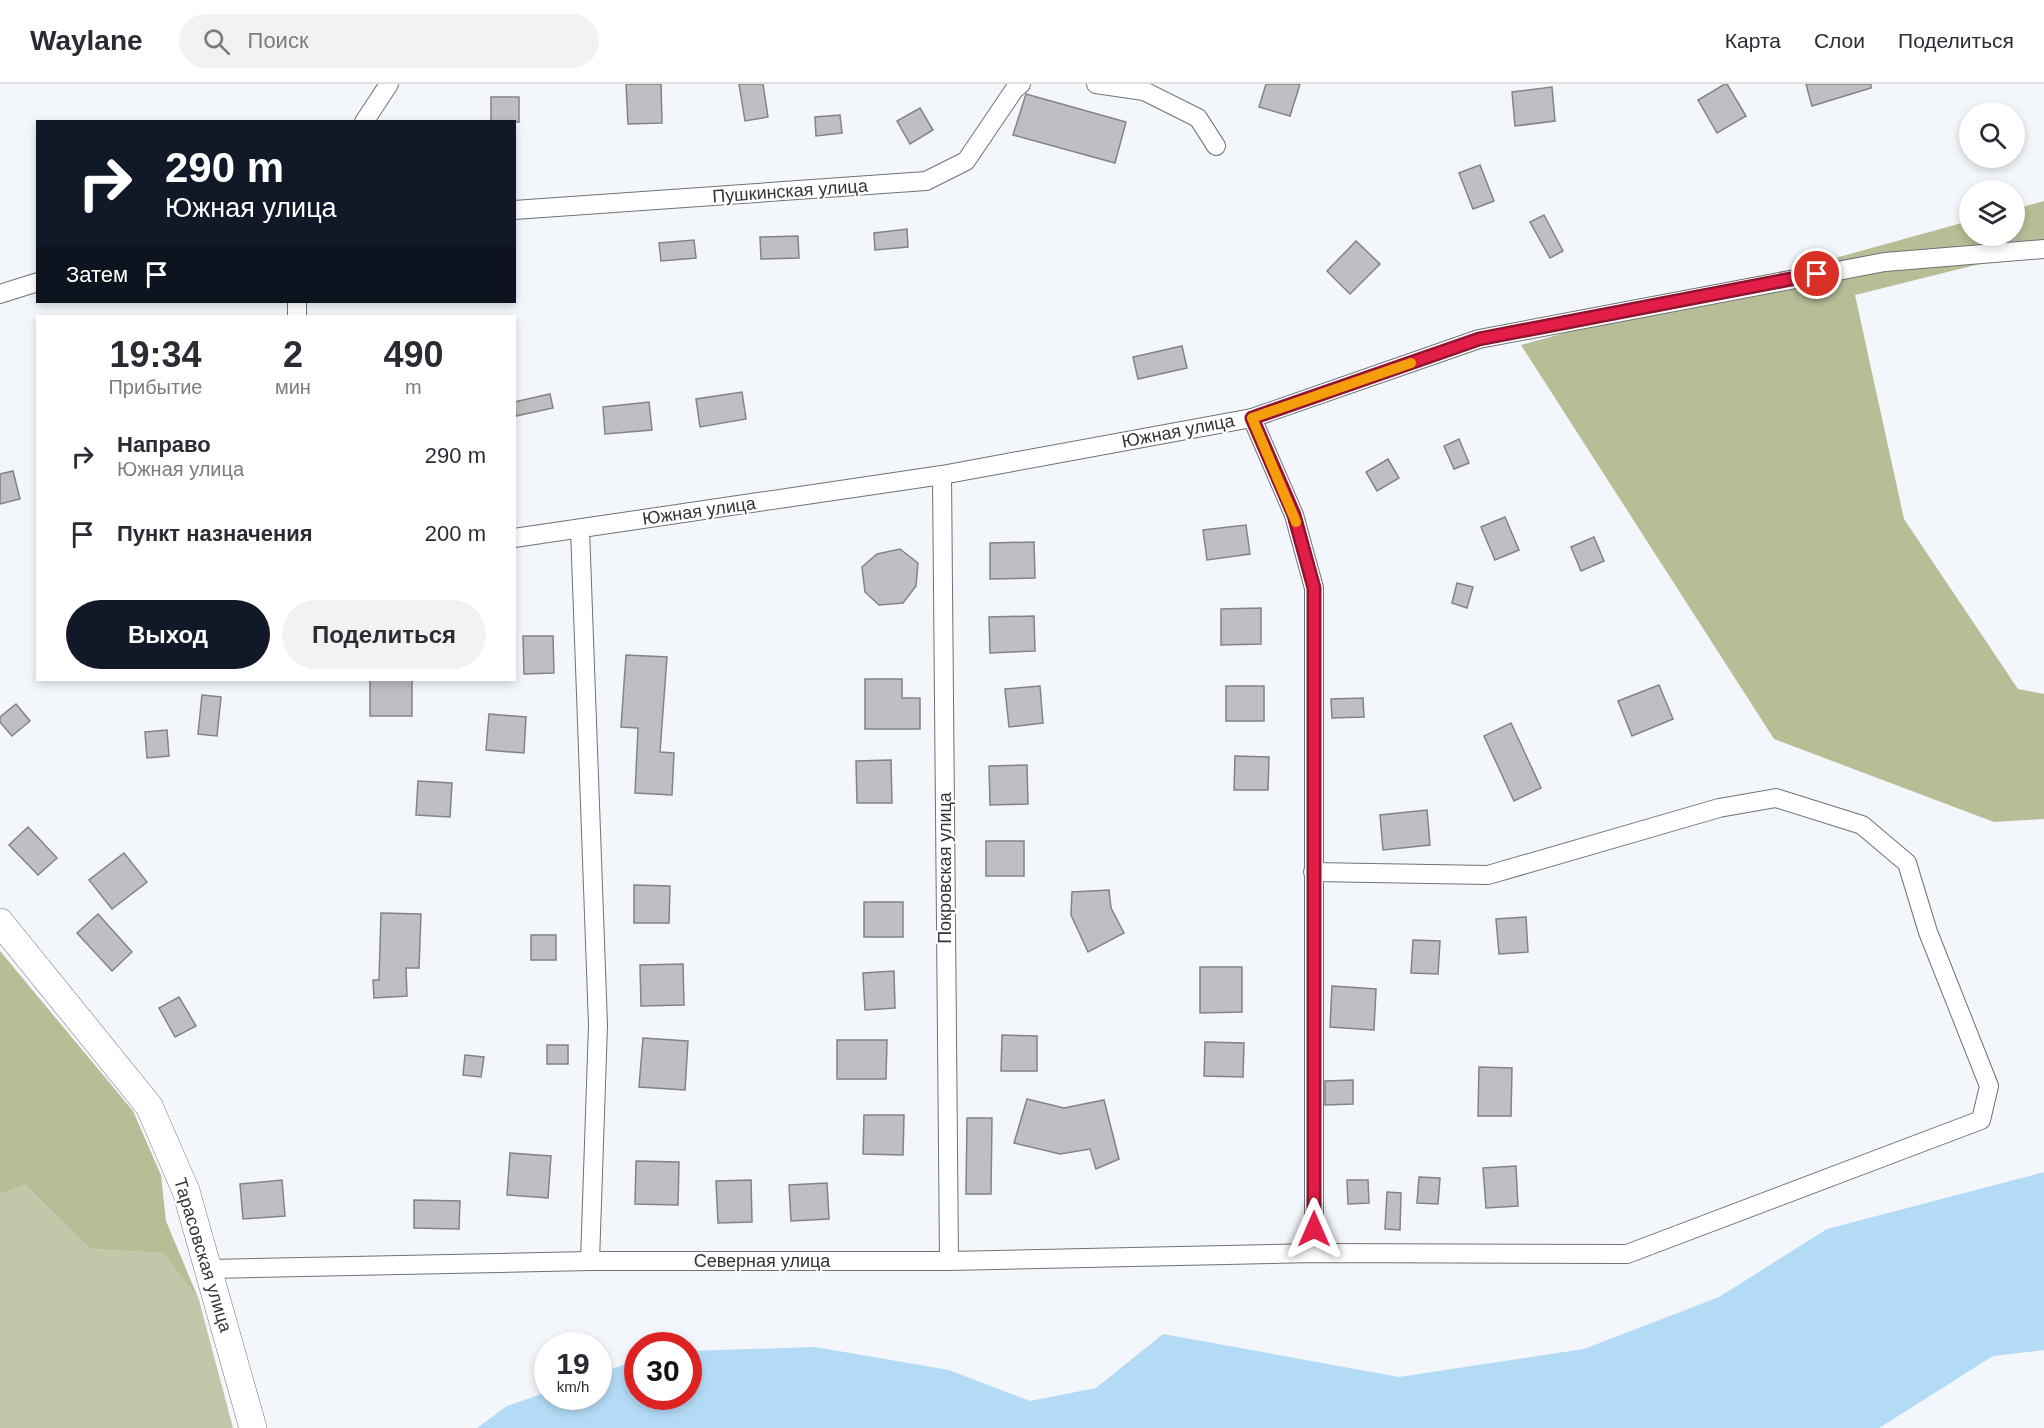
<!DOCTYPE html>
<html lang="ru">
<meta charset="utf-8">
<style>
:root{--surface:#fff;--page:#f2f2f3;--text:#2b2b33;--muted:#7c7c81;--line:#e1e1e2;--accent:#111827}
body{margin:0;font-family:Arial,sans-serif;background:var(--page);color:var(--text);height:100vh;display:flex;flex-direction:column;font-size:22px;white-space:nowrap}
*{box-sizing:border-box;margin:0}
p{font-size:20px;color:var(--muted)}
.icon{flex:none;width:33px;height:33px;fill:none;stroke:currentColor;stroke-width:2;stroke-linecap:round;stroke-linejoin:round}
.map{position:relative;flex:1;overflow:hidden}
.panel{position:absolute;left:36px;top:231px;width:480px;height:366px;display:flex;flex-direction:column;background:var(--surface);border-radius:0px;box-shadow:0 3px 9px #0003}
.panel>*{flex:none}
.hud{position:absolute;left:36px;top:36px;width:480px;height:183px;border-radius:0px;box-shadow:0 3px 9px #0003;background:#111827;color:#fff;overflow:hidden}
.tools{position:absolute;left:1959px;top:18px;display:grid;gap:12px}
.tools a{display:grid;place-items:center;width:66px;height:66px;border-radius:50%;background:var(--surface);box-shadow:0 3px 9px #0003;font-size:30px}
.speed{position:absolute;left:534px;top:1248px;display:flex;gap:12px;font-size:30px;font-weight:700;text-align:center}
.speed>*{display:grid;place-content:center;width:78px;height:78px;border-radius:50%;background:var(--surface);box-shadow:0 3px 9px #0003;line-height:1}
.speed small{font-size:15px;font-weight:400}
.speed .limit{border:9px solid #d22;background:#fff;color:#111}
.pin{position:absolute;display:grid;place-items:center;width:51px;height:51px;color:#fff;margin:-26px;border:3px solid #fff;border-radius:50%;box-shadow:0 2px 6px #0007}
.me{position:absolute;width:66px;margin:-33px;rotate:0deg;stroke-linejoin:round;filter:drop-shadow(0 0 4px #0008)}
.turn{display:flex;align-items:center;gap:21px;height:126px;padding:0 30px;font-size:27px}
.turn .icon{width:78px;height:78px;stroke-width:2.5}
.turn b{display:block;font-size:42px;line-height:51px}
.then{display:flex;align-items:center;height:57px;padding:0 30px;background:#0003;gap:12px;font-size:22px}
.eta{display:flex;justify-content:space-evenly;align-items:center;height:102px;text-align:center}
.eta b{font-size:36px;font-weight:700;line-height:42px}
.primary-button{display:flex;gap:12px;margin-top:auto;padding:12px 30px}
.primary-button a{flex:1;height:69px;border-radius:36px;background:var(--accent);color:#fff;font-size:24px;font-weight:700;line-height:69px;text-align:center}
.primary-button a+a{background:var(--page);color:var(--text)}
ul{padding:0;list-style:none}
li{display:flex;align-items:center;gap:18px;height:78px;padding:0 30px}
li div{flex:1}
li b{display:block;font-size:22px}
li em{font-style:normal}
header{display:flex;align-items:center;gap:36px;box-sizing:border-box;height:84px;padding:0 30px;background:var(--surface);border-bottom:2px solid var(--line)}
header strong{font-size:28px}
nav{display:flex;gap:33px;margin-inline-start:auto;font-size:21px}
.search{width:420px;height:54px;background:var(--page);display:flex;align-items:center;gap:15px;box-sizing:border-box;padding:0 21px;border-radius:33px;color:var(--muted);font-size:22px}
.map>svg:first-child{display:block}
</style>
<header>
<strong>Waylane</strong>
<div class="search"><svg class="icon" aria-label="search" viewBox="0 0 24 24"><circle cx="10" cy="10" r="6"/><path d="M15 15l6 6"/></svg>Поиск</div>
<nav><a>Карта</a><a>Слои</a><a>Поделиться</a></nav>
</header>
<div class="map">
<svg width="2044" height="1344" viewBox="0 0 2044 1344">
<rect width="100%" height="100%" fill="#f3f6fa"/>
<path fill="#c1c7a8" d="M25,1101L90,1165L165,1169L199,1216L233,1344H0V1110Z"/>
<g fill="#b7be96">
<path d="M2044,117V164L1855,211L1904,435L2018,605L2044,610V735L1994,738L1774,655L1521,261L1969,137L1970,152H2014L2015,125Z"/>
<path d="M0,867L133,1027L161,1091L166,1137L199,1216L164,1169L90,1165L25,1101L0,1110Z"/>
</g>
<path fill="#b4dbf6" d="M2044,1088V1266L1993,1272L1879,1344H477L507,1322L547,1308L548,1312H598L599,1290L637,1276L638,1312H688L689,1267L815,1263L949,1286L1030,1317L1096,1304L1163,1250L1399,1293L1584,1265L1719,1213L1827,1145Z"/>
<g fill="#bfbec2" stroke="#848387" stroke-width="1.5">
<path d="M626,0H661L662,39L628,40Z"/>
<path d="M739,0H763L768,33L745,37Z"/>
<path d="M1266,0H1300L1290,32L1259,23Z"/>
<path d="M1725,0H1727L1746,32L1717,49L1698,16Z"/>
<path d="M1806,0H1871V4L1812,22Z"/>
<path d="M1552,3L1555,37L1515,42L1512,8Z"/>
<path d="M1026,10L1126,38L1115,79L1013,51Z"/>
<rect x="491" y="13" width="28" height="25"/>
<path d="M920,24L933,46L910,60L897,37Z"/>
<path d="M840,31L842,49L816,52L815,33Z"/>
<path d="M1480,81L1494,117L1473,125L1459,89Z"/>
<path d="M1544,131L1563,167L1550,174L1530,138Z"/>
<path d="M907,145L908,163L875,166L874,149Z"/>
<path d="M798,152L799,174L761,175L760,153Z"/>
<path d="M694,156L696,174L661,177L659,159Z"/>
<path d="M1356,157L1380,180L1350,210L1327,187Z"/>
<path d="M1182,262L1187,284L1138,295L1133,273Z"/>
<path d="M742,308L746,335L700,343L696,315Z"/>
<path d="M550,310L553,324L516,332L514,318Z"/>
<path d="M649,318L652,346L605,350L603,323Z"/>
<path d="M1459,355L1469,379L1454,385L1444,362Z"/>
<path d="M1388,375L1399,394L1377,407L1366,388Z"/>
<path d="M13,387L20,415L0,420V390Z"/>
<path d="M1505,433L1519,466L1495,476L1481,443Z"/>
<path d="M1246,441L1250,470L1207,476L1203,446Z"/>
<path d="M1594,453L1604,477L1581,487L1571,463Z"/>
<path d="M1034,458L1035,494L990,495V459Z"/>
<path d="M900,465L918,479L916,502L903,519L879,521L865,508L862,483L877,470Z"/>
<path d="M1457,499L1473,503L1467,524L1452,519Z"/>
<path d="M1261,524V560L1221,561V525Z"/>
<path d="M1034,532L1035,567L990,569L989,533Z"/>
<path d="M523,552H553L554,589L524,590Z"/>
<path d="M626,571L667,573L660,668L674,669L672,711L635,709L638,644L621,643Z"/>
<path d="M865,595H902V614H920V645H865Z"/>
<rect x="370" y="596" width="42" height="36"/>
<path d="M1659,601L1673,635L1632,652L1618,617Z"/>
<path d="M1040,602L1043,639L1009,643L1005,605Z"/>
<rect x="1226" y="602" width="38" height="35"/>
<path d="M202,611L221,613L217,652L198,650Z"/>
<path d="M1363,614L1364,633L1332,634L1331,615Z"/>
<path d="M16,620L30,637L12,652L0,638V633Z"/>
<path d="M489,630L526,633L524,669L486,666Z"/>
<path d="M1511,639L1541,704L1514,717L1484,652Z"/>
<path d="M167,646L169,672L147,674L145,648Z"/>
<path d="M1235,672L1269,673L1268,706H1234Z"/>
<path d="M891,676L892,719H857L856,677Z"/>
<path d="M1027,681L1028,720L990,721L989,682Z"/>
<path d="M418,697L452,699L450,733L416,731Z"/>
<path d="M1427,726L1430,761L1383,766L1380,731Z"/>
<path d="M28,743L57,774L38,791L9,761Z"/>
<rect x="986" y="757" width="38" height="35"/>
<path d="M124,769L147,798L112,825L89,796Z"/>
<path d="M634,801L670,802L669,839H634Z"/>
<path d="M1109,806L1111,824L1124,849L1088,868L1071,831L1072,808Z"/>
<rect x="864" y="818" width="39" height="35"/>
<path d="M381,829L421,830L419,884H406L407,912L374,914L373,896H379Z"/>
<path d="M98,830L132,868L112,887L77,849Z"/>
<path d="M1526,833L1528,868L1499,870L1496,835Z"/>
<rect x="531" y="851" width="25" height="25"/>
<path d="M1413,856L1440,857L1438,890L1411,889Z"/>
<path d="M683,880L684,921L641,922L640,881Z"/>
<path d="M1200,883H1242V928L1200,929Z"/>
<path d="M894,887L895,924L865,926L863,889Z"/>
<path d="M1332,902L1376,905L1374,946L1330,943Z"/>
<path d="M179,913L196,942L175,953L159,924Z"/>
<path d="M1002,951L1037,952V987H1001Z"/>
<path d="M643,954L688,957L685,1006L639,1003Z"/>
<path d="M837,956H887L886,995H837Z"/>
<path d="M1205,958L1244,959L1243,993L1204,992Z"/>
<rect x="547" y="961" width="21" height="19"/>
<path d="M465,971L484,973L481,993L463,991Z"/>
<path d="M1479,983L1512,984L1511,1032H1478Z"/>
<path d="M1353,996V1020L1325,1021V997Z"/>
<path d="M1027,1015L1064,1024L1104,1016L1119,1075L1096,1085L1090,1065L1060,1070L1014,1059Z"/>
<path d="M864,1031H904L903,1071L863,1070Z"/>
<path d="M967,1034H992L991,1110H966Z"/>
<path d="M510,1069L551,1072L548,1114L507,1111Z"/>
<path d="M636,1077L679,1078L678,1121L635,1120Z"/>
<path d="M1516,1082L1518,1122L1486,1124L1483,1084Z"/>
<path d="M1419,1093L1440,1094L1438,1120L1417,1119Z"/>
<path d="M282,1096L285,1132L243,1135L240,1100Z"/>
<path d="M751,1096L752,1138L718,1139L716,1097Z"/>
<path d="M1347,1096H1368L1369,1119L1348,1120Z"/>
<path d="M827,1099L829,1135L791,1137L789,1101Z"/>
<path d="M1387,1108L1401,1109L1400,1146L1385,1145Z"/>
<path d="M414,1116L460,1117L459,1145L414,1144Z"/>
</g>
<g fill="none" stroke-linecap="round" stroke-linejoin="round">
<defs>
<g id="street">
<path d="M1096,0L1144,7L1198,34L1216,62"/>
<path d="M364,38L389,0"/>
<path d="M514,126L926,97L966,77L1014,6L1021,0"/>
<path d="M0,210L38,198"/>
<path d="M297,218V232"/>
<path d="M1252,334L1294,431L1314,504V1169"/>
<path d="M942,391L949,1177"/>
<path d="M580,445L598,941L590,1177"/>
<path d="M514,454L942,391L1252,334L1479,255L1885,178L2044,165"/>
<path d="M210,1185L590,1177H949L1314,1169L1627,1170L1981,1036L1989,1002L1928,848L1907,779L1862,741L1776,714L1719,724L1488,791L1313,788"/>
</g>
<path id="secondary" d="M0,838L149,1022L186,1107L253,1344"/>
</defs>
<use href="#street" stroke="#6f7276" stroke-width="20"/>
<use href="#secondary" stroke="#6f7276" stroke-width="28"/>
<use href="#street" stroke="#fff" stroke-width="18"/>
<use href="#secondary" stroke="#fff" stroke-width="27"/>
</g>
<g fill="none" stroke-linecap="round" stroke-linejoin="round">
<defs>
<path id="route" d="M1314,1145V504L1294,431L1252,334L1479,255L1817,190"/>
</defs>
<use href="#route" stroke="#92132f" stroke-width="15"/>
<use href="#route" stroke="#e11d48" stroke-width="10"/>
<path stroke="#f59e0b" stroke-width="10" d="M1296,438L1252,334L1411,279"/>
</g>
<g text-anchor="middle" stroke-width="4.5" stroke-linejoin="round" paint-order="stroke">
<g font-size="18" fill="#333436" stroke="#fff">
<text transform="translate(790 107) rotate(-4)" y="6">Пушкинская улица</text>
<text transform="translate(1178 347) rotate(-11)" y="6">Южная улица</text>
<text transform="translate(699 427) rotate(-8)" y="6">Южная улица</text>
<text transform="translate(945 784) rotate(-90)" y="6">Покровская улица</text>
<text transform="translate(203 1171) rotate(73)" y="6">Тарасовская улица</text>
<text x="762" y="1183">Северная улица</text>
</g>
</g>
</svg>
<div class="tools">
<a><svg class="icon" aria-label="search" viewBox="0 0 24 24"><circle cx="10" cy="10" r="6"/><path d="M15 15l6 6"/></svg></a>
<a><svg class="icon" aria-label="layers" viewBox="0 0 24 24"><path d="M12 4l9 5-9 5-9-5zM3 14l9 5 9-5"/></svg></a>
</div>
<div class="speed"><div>19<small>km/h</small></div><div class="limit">30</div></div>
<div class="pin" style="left:1817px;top:190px;background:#d93025"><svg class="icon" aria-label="arrive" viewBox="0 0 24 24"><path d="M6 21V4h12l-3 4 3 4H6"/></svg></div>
<svg class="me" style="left:1314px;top:1145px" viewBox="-20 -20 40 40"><path d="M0-17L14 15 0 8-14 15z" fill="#e11d48" stroke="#fff" stroke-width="4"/></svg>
<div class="hud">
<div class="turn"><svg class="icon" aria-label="right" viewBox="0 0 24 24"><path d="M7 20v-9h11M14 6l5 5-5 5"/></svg><div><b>290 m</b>Южная улица</div></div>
<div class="then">Затем<svg class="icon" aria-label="arrive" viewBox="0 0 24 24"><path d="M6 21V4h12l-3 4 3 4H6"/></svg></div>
</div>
<section class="panel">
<div class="eta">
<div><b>19:34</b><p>Прибытие</p></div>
<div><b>2</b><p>мин</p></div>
<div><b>490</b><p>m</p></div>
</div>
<ul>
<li><svg class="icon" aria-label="right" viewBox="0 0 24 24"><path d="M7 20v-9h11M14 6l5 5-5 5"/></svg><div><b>Направо</b><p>Южная улица</p></div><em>290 m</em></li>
<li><svg class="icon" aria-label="arrive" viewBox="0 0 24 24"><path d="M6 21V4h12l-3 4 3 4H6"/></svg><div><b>Пункт назначения</b></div><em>200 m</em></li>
</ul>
<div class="primary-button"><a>Выход</a><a>Поделиться</a></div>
</section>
</div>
